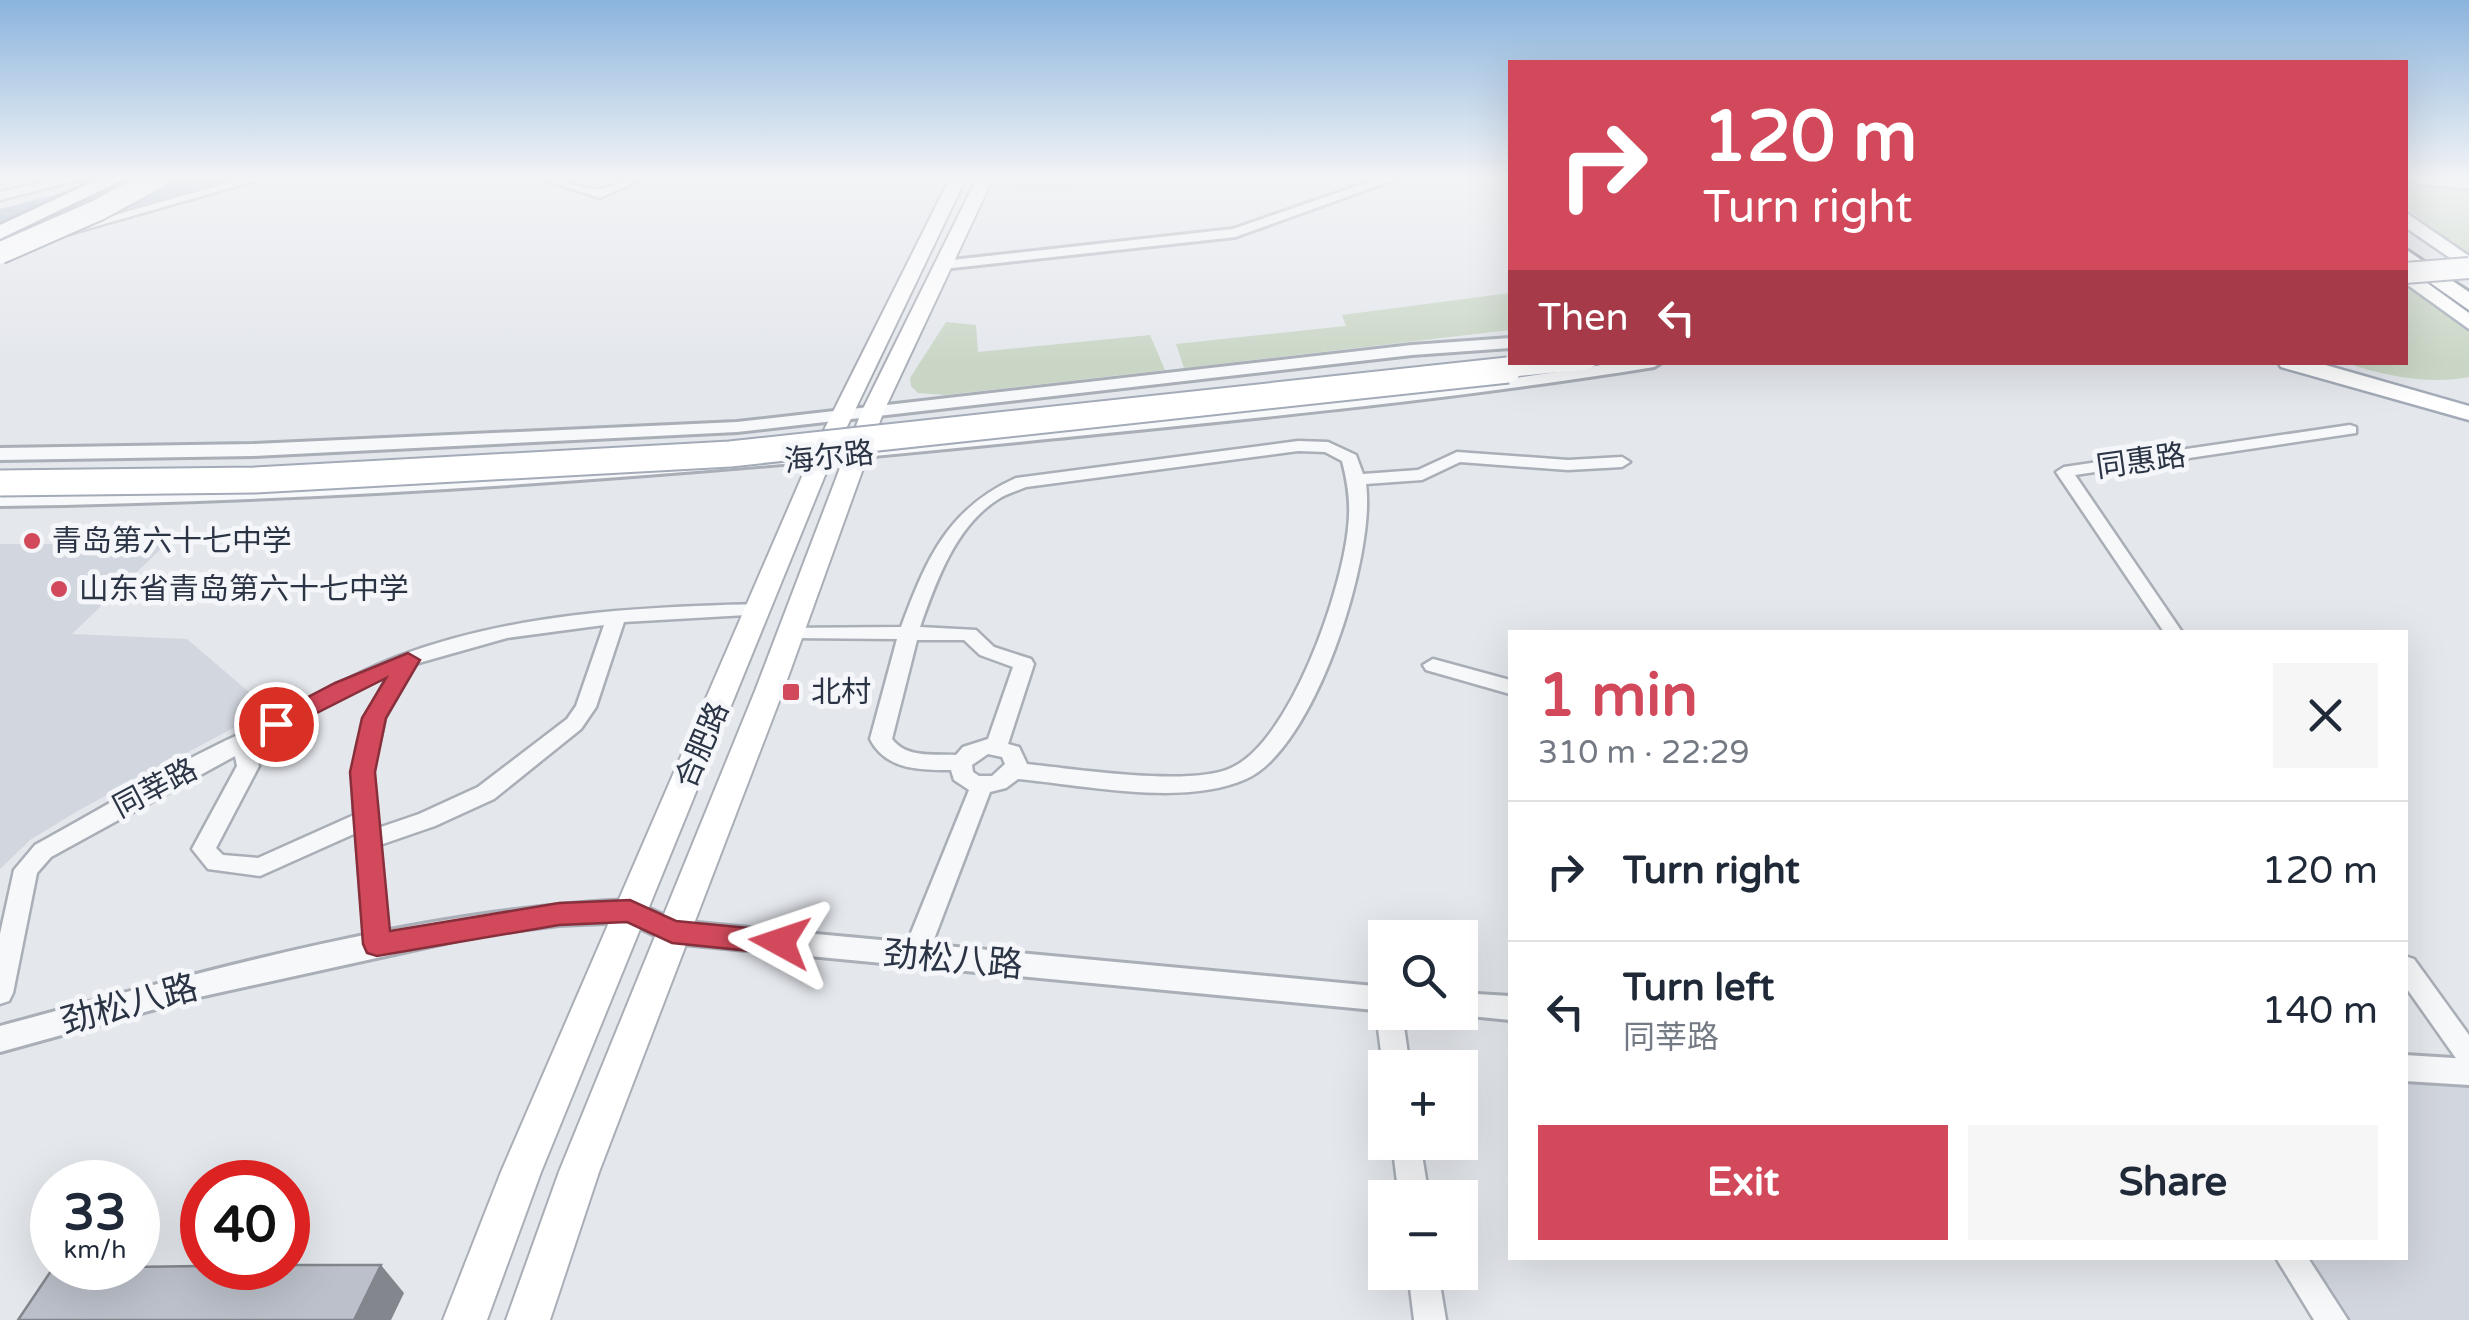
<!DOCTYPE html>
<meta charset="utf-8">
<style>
:root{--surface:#fff;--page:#f6f6f7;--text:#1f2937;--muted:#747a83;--line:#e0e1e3;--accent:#d1495b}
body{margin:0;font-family:"Varela Round","Noto Sans SC",sans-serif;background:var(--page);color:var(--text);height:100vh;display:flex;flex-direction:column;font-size:38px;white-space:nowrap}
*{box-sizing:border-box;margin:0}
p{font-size:32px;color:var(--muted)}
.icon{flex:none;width:55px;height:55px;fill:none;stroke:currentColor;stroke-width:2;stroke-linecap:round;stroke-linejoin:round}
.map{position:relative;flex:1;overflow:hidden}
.details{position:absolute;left:1508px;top:630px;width:900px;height:630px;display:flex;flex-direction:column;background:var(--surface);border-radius:0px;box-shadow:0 10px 40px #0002}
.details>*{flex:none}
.banner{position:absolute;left:1508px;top:60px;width:900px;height:305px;border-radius:0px;box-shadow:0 10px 40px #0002;background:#d1495b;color:#fff;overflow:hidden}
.buttons{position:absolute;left:1368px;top:920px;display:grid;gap:20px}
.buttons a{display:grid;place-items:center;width:110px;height:110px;border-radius:0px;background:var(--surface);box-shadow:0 10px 40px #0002;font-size:50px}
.speed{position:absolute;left:30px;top:1160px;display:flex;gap:20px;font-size:50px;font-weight:700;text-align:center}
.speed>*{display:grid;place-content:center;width:130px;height:130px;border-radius:50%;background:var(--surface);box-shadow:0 10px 40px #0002;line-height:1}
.speed small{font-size:25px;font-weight:400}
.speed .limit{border:15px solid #d22;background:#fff;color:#111}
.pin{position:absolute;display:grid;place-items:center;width:85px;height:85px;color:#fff;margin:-42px;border:5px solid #fff;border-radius:50%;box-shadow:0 2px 10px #0007}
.me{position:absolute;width:110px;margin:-55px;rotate:275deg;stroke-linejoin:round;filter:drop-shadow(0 0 8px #0008)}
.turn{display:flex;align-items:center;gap:35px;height:210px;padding:0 30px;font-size:45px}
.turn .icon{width:130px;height:130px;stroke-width:2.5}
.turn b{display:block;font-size:70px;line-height:85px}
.then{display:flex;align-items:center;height:95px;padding:0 30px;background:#0003;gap:20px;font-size:38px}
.round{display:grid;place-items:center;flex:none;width:105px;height:105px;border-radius:0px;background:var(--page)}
.summary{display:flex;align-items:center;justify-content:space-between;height:170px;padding:0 30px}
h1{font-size:60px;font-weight:700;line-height:75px;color:var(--accent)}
.button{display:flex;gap:20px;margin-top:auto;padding:20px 30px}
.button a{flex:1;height:115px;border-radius:0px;background:var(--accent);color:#fff;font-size:40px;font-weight:700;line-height:115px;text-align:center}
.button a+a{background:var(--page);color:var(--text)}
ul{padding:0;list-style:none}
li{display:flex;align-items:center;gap:30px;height:140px;padding:0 30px;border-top:2px solid var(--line)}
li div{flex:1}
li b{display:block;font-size:38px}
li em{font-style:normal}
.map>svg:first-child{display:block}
</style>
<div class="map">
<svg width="2469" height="1320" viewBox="0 0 2469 1320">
<rect width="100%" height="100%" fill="#e4e7ec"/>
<g fill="#d2d6de">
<path d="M1017,178H1311L1289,186L1010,193Z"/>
<path d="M0,544H166L72,634L187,639L269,709L81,809L30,840L0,869Z"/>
<path d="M2405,1077L2469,1083V1320H2332L2291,1258H2405Z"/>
</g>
<g fill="#c9d6c5">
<path d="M2418,183L2469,187V256L2405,207V185Z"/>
<path d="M2405,281L2469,331V377C2432,385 2383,376 2347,363L2405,362Z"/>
<path d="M1510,293V330L1184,368L1176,344L1346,326L1342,315Z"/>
<path d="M946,322L976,325L978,352L1150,335L1165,370L945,395L918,393L911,386L910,378Z"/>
</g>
<path fill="#9fb4cc" d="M117,178H247L0,241V209Z"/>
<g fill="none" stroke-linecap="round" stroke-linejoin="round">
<defs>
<g id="minor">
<path d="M63,178H86L0,200V192Z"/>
<path d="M245,178H265L69,234L59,231Z"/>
<path d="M539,178C560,178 576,188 596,189C608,190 625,178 644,178L600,198Z"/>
<path d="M2350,425L2356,427V433L2075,475L2182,632H2164L2056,472L2064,467Z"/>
<path d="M1298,441L1328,442L1356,455L1363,474L1418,470L1457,452L1568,460L1622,457L1630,462L1622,467L1568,470L1460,462L1422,480L1366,484C1376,555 1315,749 1246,779C1184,807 1084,785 1018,779L1006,788L990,792L928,955L924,962L915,965L906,962L902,955L969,790L954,780L951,770C919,770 886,770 870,739L897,639L791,638L784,636L781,632L784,628L901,627C926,560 947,509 1016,478ZM1298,451L1325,452L1342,461C1348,484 1351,504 1348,528C1342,590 1291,741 1231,768C1190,787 1075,769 1027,764L1019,747L1008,744L1034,664L1031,659L994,647L976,630L920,627C936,582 955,527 997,500C1005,494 1017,491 1026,487ZM917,640H964L980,655L1013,667L988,739L963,747L956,755C933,754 906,758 892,739ZM988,754L1002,757L1005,764L992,776H979L973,772L972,765Z"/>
<path d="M759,604L769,610L766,614L624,622L596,707L581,729L494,799L435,826L380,845L389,945L386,952L377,955L368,952L365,945L356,833L260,876L208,869L192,849L237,766L235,756L51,857L37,873L13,993L9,1001L0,1004V934L14,870L35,845C103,808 172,765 242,733C296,709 344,677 399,656C514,613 638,607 759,604ZM604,625L576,706L567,719L478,787L419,814L378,828L373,772L385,718L415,664L507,638ZM388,676C357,729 350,753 354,815L258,858L223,855L216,848L259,766L255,745L350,693Z"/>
<path d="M1433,659L1510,680V694L1426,670L1423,665Z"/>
<path d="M2405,956L2414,959L2469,1035V1068L2460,1064L2405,986Z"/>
<path d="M1385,1002V1012H1402L1410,1068H1385V1071L1383,1068L1376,1012L1380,1004Z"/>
<path d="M1392,1142H1420L1429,1198H1399Z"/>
<path d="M2276,1258H2308L2348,1320H2314Z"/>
<path d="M1408,1272H1438L1446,1320H1414Z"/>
</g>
<g id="tertiary">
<path d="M1380,178H1399L1235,237L943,269L936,265L943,261L1233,229Z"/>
<path d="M1510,338V348L1412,355L737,432L253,456L0,460V448L253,444L737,422L1412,345Z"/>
<path d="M1620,362H1662L1654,367C1456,399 1257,418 1057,438C705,474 354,501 0,506V494C355,489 707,463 1060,427C1247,408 1434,393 1620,362Z"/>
<path d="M630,900L676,921L1385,987V1011L672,943L627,922L559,925L481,935L199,997L0,1052V1026C202,972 421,909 630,900Z"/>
<path d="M1460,993L1510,996V1020L1450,1014L1460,1012Z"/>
<path d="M2405,1055L2469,1059V1085L2405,1081Z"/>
</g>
<g id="secondary">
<path d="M950,178H966L832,458L541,1172L487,1320H443L501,1172L810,458Z"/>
<path d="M977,178H993L883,413L783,691L599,1172L550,1320H506L559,1172L755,691L861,413Z"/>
</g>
<g id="primary">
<path d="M2406,178L2469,179V189L2415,183Z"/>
<path d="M2405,212L2469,256V271L2405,227Z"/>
<path d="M2405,267L2469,313V329L2405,283Z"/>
<path d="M1600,362L1589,369L1508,377L1497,370L1500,365Z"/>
<path d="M2278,362H2315L2469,406V420L2281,367Z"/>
</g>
<g id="trunk">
<path d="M101,178H126L0,239V225Z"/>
<path d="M2405,249L2469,292V310L2405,265Z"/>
</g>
</defs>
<use href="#minor" stroke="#a9aeb7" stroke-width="5"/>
<use href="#tertiary" stroke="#a9aeb7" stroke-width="6"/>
<use href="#secondary" stroke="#a9aeb7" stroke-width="4"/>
<use href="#primary" stroke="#a3abb8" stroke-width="5"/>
<use href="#trunk" stroke="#8b94a3" stroke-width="6"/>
<use href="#minor" fill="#f7f8fa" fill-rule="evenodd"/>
<use href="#tertiary" fill="#f7f8fa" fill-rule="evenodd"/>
<use href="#secondary" fill="#fff" fill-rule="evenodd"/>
<use href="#primary" fill="#fff" fill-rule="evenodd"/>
<use href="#trunk" fill="#fff" fill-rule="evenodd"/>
<defs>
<path id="primary-bridge-far1" d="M2405,273L2469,268"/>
<path id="primary-bridge" d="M0,483L255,480L730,454L1508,370"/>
<path id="trunk-bridge" d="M0,253L98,210L157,178"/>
</defs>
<use href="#primary-bridge-far1" stroke="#a3abb8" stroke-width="24" stroke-linecap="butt"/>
<use href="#primary-bridge" stroke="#a3abb8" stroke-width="29" stroke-linecap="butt"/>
<use href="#trunk-bridge" stroke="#8b94a3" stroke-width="25" stroke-linecap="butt"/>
<use href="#primary-bridge-far1" stroke="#fff" stroke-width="20"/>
<use href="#primary-bridge" stroke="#fff" stroke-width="25"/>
<use href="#trunk-bridge" stroke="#fff" stroke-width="21"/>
</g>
<path fill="#83868d" d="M381,1265L404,1293L391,1320H354Z"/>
<path fill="#bbc0ca" stroke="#83868d" stroke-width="2.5" d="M288,1265H381L354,1320H18L53,1268L202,1266V1268H288Z"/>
<linearGradient id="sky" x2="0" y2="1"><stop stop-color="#8bb4dd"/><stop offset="0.49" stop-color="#f3f4f6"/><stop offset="1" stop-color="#f3f4f6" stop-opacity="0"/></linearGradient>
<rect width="2469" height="363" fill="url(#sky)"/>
<path fill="#d1495b" stroke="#882f3b" stroke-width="2.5" d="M408,653L420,660L386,718L375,772L390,931L559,903L630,900L676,921L780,931L790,934L794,942L790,950L780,954L672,943L627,922L559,925L377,956L367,953L363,944L350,772L362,718L386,678L285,729H268L264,724L268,718L335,683Z"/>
<g fill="#d1495b" stroke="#f4f6f9" stroke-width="4">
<circle cx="32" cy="541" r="10"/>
<circle cx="59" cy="589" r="10"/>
<rect x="781" y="682" width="20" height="20" rx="5"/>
</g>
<g text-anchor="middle" stroke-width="10" stroke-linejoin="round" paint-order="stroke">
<g font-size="30" fill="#2b3445" stroke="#f4f6f9">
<text transform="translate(829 457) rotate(-6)" y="10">海尔路</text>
<text transform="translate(2141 461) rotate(-8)" y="10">同惠路</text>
<text transform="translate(702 745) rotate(-67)" y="10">合肥路</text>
<text transform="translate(155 788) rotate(-28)" y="10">同莘路</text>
</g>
<g font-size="30" fill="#2b3445" stroke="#f4f6f9" text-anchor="start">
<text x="52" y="551">青岛第六十七中学</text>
<text x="79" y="599">山东省青岛第六十七中学</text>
<text x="811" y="702">北村</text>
</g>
<g font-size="35" fill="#2b3445" stroke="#f4f6f9">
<text transform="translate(953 959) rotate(5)" y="12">劲松八路</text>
<text transform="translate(129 1004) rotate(-15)" y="12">劲松八路</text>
</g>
</g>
</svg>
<div class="buttons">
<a><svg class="icon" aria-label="search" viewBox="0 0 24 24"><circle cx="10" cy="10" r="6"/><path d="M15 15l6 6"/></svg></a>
<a>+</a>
<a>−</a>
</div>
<div class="speed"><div>33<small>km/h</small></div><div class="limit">40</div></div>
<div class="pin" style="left:276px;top:724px;background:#d93025"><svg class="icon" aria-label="arrive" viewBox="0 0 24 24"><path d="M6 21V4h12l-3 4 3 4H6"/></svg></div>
<svg class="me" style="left:780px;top:942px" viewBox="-20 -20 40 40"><path d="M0-17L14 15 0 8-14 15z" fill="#d1495b" stroke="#fff" stroke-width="4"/></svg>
<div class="banner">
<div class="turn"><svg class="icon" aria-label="right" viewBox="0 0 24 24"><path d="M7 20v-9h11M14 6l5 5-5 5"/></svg><div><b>120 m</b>Turn right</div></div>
<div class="then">Then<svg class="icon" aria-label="left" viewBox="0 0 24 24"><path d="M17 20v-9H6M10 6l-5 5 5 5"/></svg></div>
</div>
<section class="details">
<div class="summary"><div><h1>1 min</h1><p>310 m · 22:29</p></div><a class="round"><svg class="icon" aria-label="close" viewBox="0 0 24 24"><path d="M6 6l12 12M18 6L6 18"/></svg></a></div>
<ul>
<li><svg class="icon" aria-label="right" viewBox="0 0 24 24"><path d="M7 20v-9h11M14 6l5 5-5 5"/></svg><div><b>Turn right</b></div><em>120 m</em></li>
<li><svg class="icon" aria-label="left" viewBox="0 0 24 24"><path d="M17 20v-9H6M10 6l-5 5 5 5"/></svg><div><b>Turn left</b><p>同莘路</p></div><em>140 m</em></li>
</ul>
<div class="button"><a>Exit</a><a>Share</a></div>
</section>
</div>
